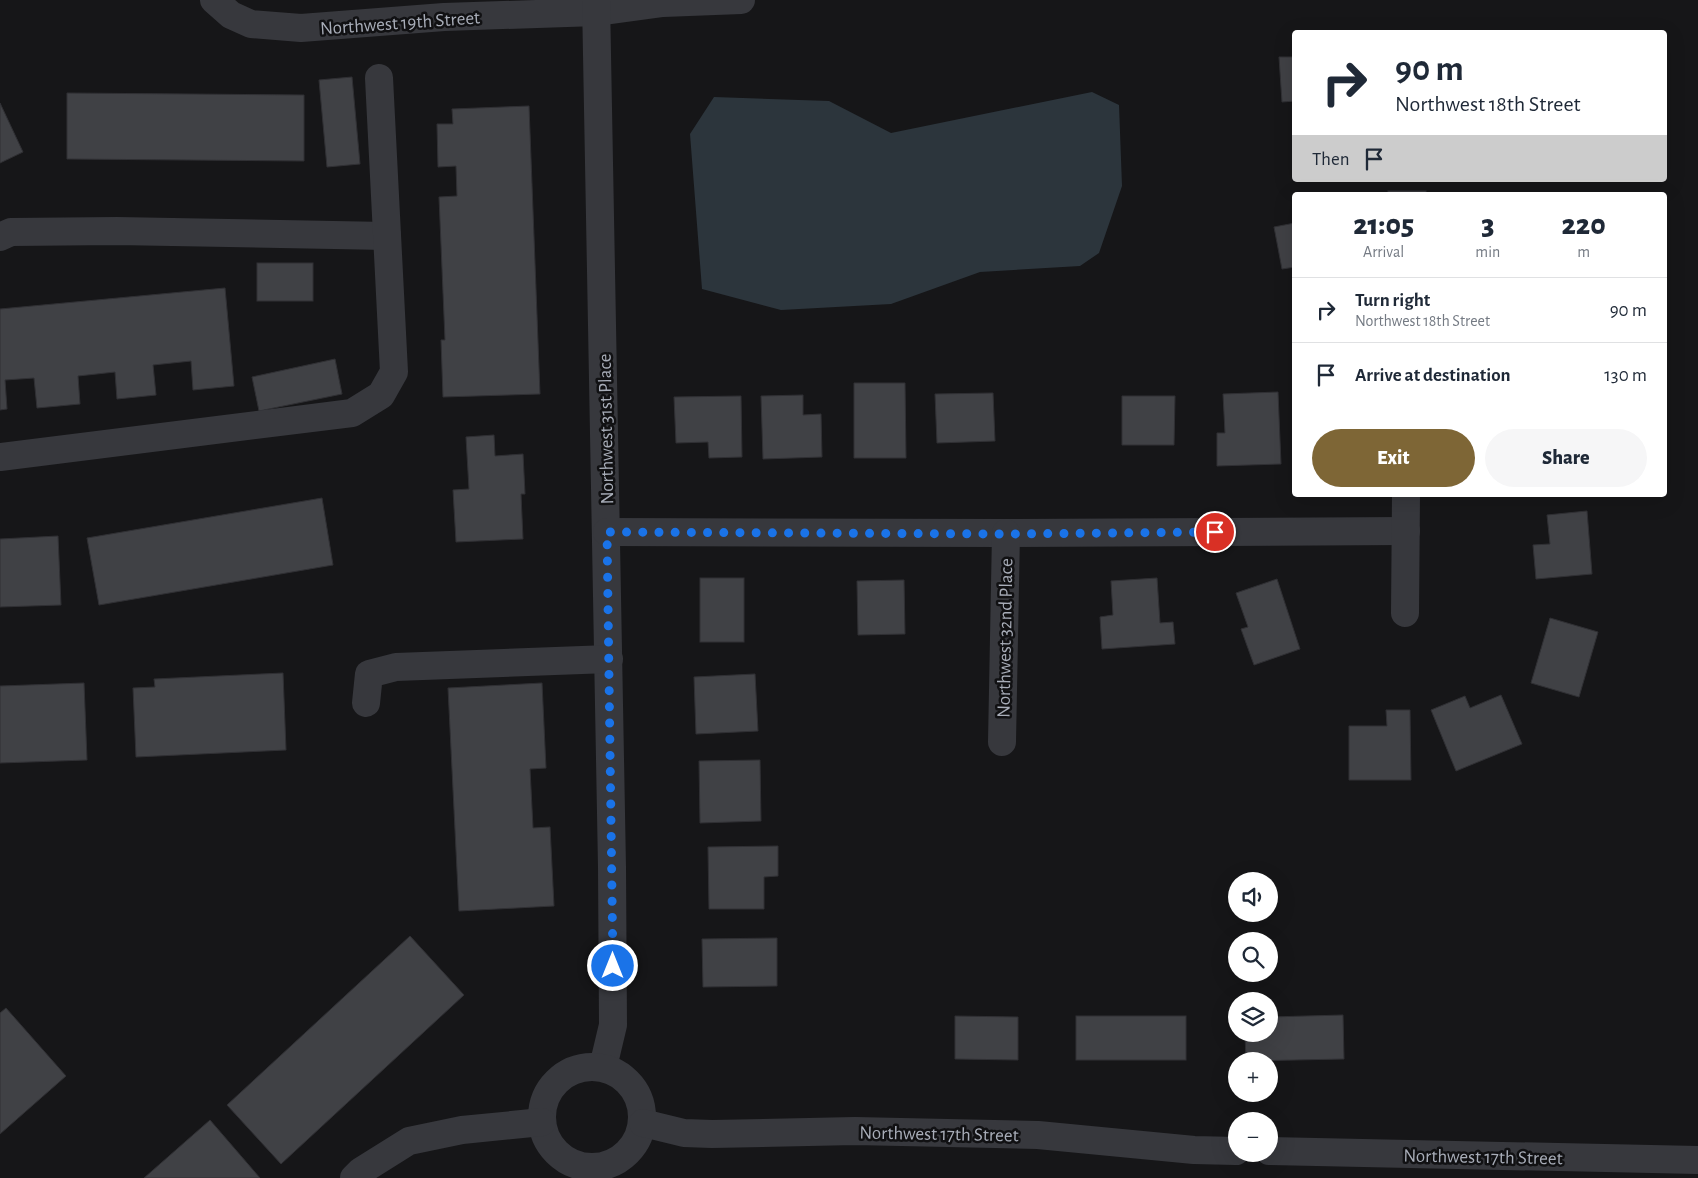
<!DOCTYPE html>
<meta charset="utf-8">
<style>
:root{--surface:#fff;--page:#f6f6f7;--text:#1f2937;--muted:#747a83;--line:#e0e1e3;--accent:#7e6636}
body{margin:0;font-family:"Alegreya Sans",sans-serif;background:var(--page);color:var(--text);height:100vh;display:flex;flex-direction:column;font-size:19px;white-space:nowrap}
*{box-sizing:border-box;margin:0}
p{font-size:16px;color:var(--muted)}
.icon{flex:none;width:28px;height:28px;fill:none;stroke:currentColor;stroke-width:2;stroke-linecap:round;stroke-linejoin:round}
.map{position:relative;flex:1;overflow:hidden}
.side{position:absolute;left:1292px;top:192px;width:375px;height:305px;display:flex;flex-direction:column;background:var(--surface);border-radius:5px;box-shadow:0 5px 20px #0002}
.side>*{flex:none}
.hud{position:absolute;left:1292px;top:30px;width:375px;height:152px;border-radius:5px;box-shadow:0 5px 20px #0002;background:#fff;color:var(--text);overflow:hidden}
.fabs{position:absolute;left:1228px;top:872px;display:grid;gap:10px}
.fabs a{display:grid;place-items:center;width:50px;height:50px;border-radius:50%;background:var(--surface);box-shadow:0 5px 20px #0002;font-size:25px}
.pin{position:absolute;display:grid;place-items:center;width:42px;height:42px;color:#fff;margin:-21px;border:2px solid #fff;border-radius:50%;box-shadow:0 1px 5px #0007}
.me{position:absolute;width:55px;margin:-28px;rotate:0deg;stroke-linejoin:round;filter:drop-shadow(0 0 4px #0008)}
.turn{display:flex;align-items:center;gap:18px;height:105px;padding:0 20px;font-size:22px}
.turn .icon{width:65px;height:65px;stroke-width:2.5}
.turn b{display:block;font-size:35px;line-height:42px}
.then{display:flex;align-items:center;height:48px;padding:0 20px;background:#0003;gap:10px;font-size:19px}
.eta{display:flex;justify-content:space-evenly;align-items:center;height:85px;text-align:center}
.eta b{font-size:30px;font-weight:800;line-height:35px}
.action{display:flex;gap:10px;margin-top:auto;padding:10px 20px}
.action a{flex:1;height:58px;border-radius:30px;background:var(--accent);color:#fff;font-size:20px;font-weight:800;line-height:58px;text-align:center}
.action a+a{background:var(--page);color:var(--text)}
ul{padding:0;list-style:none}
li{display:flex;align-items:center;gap:15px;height:65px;padding:0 20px;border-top:1px solid var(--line)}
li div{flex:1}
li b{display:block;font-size:19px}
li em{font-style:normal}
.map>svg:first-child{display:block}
</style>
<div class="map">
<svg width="1698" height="1178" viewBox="0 0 1698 1178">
<rect width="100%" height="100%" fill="#161618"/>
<path fill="#2c353c" d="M1092,92L1119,105L1122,186L1099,253L1080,266L980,272L891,304L781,310L702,289L690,134L714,97L829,101L891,133Z"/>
<g fill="#404145" stroke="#303034">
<path d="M1279,57H1295V101L1282,102Z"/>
<path d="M352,77L360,164L327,167L319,80Z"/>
<path d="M67,93L304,95V161L67,159Z"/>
<path d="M0,103L23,152L0,163Z"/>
<path d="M529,106L540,394L443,397L441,340H445L439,197L457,196L456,166L438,167L437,124H453L452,109Z"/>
<rect x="1388" y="191" width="38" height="4"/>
<path d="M1295,223V267L1282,269L1274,227Z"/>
<rect x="257" y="263" width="56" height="38"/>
<path d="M225,288L234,386L193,390L191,361L153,365L156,395L117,399L115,372L78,376L80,404L37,408L34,378L5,380L7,409L0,410V309Z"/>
<path d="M335,359L342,394L259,411L252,377Z"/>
<path d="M854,383H905L906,458H854Z"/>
<path d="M1278,392L1281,464L1217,466V433H1225L1223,394Z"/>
<path d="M993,393L995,441L937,443L935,394Z"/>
<path d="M803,395V415L821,414L822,457L763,459L761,396Z"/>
<path d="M741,396L742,457L709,458L708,442L676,443L674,397Z"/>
<path d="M1122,396H1175L1174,445H1122Z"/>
<path d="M494,435L495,456L523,454L525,494H521L523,539L456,542L453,490L469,489L466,437Z"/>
<path d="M322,498L333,565L99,605L87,538Z"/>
<path d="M1587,511L1592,574L1536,579L1533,545L1550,544L1547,515Z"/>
<path d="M58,536L61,605L0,607V539Z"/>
<rect x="700" y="578" width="44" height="64"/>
<path d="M1157,578L1160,623L1173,622L1175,644L1102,649L1100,617L1113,615L1111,581Z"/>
<path d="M1277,579L1300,649L1254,665L1241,629L1248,627L1236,593Z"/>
<path d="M904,580L905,634L858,635L857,581Z"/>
<path d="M1550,618L1598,632L1579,697L1531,683Z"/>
<path d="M283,673L286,750L136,757L133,688L155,687L154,679Z"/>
<path d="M755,674L758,731L696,734L694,677Z"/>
<path d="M84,683L87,760L0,763V686Z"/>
<path d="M542,683L546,768L530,769L533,828L550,827L554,906L459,911L448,688Z"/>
<path d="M1501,695L1522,744L1456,771L1431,710L1465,696L1470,708Z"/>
<path d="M1386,710H1410L1411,780H1349V726H1387Z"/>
<path d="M760,760L761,821L700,823L699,761Z"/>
<path d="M778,846V876L764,877V909H709L708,847Z"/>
<path d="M410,936L464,995L281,1164L227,1105Z"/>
<path d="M777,938V986L703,987L702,939Z"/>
<path d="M6,1008L66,1076L0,1134V1013Z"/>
<path d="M1343,1015L1344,1059L1246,1061L1245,1034H1269V1017Z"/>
<path d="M955,1016L1018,1017V1060L955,1059Z"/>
<rect x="1076" y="1016" width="110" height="44"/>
<path d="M210,1120L260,1178H144Z"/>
</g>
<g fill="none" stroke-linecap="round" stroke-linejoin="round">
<g stroke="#37383d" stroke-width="28">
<path d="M214,0L231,15L251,24L301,28L444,17L597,12L663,3L741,0"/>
<path d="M596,0L612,867L613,1025L603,1067"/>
<path d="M0,237L11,232L117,231L387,236"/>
<path d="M0,457L352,413L381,395L394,372L379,78"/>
<path d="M607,532L1006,533L1406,531"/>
<path d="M1405,613L1406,495"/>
<path d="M366,703L369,674L396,667L609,659"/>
<path d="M1002,742L1006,533"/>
<circle cx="592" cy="1117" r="50"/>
<path d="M643,1123L684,1133L712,1134L855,1131L1038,1135L1194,1150L1236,1151"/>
<path d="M1269,1151L1698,1160"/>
<path d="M354,1178L361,1171L409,1141L462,1130L542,1122"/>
</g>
</g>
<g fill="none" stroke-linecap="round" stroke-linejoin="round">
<path stroke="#1a73e8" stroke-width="9" stroke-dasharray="0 16.2" d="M613,966L607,532L1006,534L1215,532"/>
</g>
<g text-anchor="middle" stroke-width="5" stroke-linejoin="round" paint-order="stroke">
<g font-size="19" fill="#a8adb8" stroke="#111113">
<text transform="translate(400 22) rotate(-4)" y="7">Northwest 19th Street</text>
<text transform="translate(605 429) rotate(-91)" y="7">Northwest 31st Place</text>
<text transform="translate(1004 638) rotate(-89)" y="7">Northwest 32nd Place</text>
<text transform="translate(939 1133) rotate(1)" y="7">Northwest 17th Street</text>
<text transform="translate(1483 1156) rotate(1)" y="7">Northwest 17th Street</text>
</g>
</g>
</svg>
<div class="fabs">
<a><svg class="icon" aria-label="sound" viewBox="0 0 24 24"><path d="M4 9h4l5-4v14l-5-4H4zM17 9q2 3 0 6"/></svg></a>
<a><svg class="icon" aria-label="search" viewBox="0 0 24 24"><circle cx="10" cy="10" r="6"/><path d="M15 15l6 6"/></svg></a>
<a><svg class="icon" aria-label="layers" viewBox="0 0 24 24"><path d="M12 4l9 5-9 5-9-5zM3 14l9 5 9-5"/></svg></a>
<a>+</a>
<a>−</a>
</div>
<div class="pin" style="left:1215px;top:532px;background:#d93025"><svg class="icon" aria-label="arrive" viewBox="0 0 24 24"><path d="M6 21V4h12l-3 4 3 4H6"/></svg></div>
<svg class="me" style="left:613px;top:966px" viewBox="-20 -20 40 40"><circle r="17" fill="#1a73e8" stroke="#fff" stroke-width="3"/><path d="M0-11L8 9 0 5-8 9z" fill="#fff"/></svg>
<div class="hud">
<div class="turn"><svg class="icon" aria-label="right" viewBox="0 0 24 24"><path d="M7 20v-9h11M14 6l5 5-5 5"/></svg><div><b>90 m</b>Northwest 18th Street</div></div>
<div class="then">Then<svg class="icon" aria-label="arrive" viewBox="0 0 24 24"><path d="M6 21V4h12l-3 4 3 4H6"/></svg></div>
</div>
<section class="side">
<div class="eta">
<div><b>21:05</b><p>Arrival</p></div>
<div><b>3</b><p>min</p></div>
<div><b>220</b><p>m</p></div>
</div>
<ul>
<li><svg class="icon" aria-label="right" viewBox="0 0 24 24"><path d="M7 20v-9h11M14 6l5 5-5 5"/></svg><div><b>Turn right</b><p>Northwest 18th Street</p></div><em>90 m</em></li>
<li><svg class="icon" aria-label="arrive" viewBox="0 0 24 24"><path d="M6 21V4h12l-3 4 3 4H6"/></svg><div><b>Arrive at destination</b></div><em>130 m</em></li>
</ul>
<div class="action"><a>Exit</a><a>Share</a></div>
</section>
</div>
